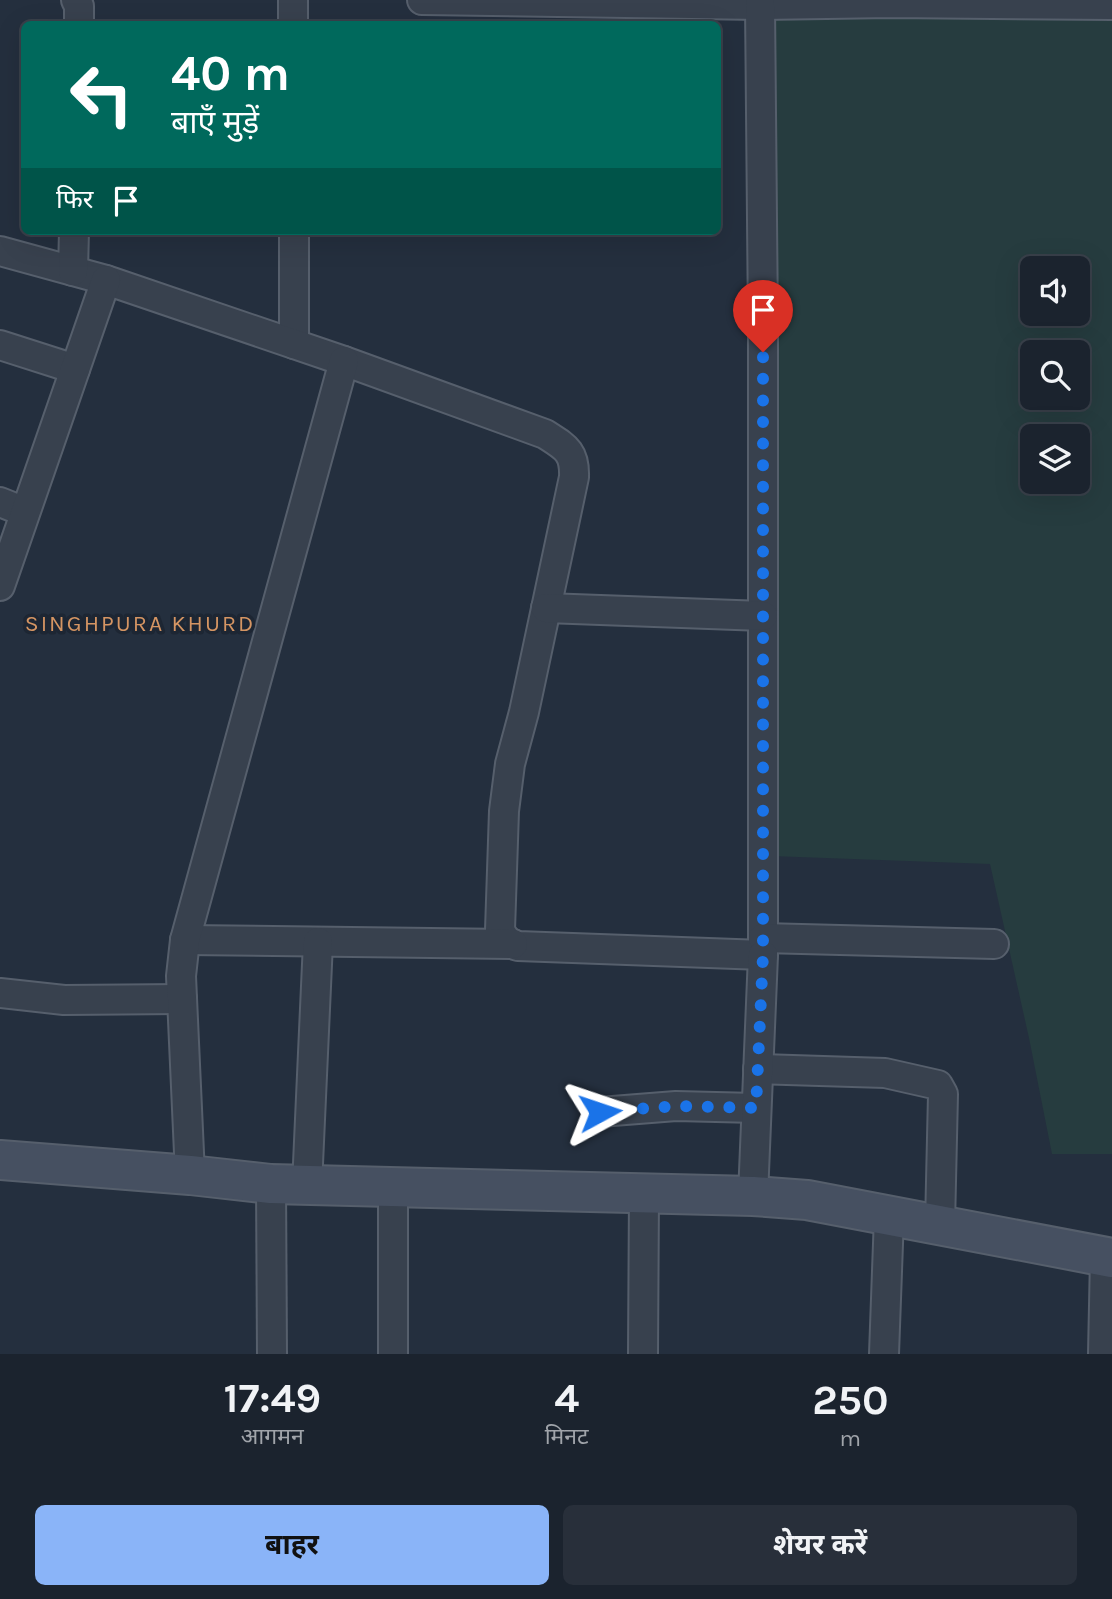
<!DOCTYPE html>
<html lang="hi">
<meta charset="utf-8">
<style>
:root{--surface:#1b232e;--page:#282f3a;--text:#f1f3f6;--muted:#a0a4aa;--line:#39404a;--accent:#8ab4f8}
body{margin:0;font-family:Karla,"Noto Sans Devanagari",sans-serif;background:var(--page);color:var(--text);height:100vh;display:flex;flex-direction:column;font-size:26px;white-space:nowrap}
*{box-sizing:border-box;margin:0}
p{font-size:23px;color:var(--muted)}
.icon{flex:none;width:38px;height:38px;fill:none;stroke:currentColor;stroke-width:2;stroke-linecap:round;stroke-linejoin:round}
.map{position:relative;height:1354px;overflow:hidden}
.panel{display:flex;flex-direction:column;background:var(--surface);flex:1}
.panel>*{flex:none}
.top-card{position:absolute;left:21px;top:21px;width:700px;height:214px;border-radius:10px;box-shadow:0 7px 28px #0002,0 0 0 2px var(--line);background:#00695c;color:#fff;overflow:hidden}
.controls{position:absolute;left:1020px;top:256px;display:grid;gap:14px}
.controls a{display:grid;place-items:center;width:70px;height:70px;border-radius:10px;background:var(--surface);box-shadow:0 7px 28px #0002,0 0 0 2px var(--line);font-size:35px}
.pin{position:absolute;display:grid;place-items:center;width:60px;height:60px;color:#fff;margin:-72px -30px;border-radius:50% 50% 50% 0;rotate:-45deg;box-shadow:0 0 7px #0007}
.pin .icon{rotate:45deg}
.me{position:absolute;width:77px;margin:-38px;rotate:85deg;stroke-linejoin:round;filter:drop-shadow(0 0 5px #0008)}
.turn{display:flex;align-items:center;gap:24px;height:147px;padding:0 35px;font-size:32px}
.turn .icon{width:91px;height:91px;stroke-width:2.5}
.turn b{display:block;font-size:49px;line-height:60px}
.then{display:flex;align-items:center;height:66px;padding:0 35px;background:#0003;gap:14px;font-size:26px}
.eta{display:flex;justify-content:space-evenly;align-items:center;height:119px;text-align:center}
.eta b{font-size:42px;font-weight:700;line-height:49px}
.button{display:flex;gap:14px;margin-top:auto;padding:14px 35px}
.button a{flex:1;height:80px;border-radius:10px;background:var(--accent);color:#111;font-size:28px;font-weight:700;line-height:80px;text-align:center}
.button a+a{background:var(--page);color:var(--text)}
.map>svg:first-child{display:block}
</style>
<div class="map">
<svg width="1112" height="1354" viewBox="0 0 1112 1354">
<rect width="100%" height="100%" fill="#242f3e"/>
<path fill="#263c3f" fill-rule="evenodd" d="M770,15L1112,17V1154H1052L1029,1038L990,864L771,856ZM1032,268H1078V313H1032ZM1032,352H1078V397H1032ZM1032,436H1078V481H1032Z"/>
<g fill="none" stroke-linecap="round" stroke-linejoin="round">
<defs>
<g id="street">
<path d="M76,0L79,6V24"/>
<path d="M293,0V24"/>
<path d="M422,0L760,5L891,3L1112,5"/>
<path d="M294,231V344"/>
<path d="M0,251L106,280L344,361L545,434C565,447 575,451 574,477L524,712L510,764L504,811L500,930C504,939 508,943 518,946L763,955V325L760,5"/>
<path d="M73,271L74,231"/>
<path d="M0,345L75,369"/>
<path d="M0,502L25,512"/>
<path d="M0,586L106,280"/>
<path d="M546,608L763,616"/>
<path d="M763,938L994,944"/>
<path d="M185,940L513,944"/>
<path d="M0,993L64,1000L182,999"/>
<path d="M758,1069L885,1073L938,1085L943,1094L940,1225"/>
<path d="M600,1112L676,1106L756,1108"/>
<path d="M190,1175L181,976L185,940L344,361"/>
<path d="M271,1184L272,1354"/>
<path d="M307,1186L318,942"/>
<path d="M753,1196L763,955"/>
<path d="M393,1354V1188"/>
<path d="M643,1354L644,1194"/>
<path d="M884,1354L889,1216"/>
<path d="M1103,1354L1105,1257"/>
</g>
<path id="secondary" d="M0,1160L190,1175L271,1184L753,1196L807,1200L1112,1258"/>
</defs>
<use href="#street" stroke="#565f6c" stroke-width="32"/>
<use href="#secondary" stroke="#565f6c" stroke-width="42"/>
<use href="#street" stroke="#38414e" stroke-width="28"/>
<use href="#secondary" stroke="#465061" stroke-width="38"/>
</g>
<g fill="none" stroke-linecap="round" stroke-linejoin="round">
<path stroke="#1a73e8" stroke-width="12" stroke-dasharray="0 21.6" d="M600,1112L676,1106L756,1108L763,955V352"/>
</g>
<g text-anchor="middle" stroke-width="7" stroke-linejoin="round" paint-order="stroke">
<g font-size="23" letter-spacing="2" fill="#d59563" stroke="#1d2633">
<text x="140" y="631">SINGHPURA KHURD</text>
</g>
</g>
</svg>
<div class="controls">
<a><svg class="icon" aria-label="sound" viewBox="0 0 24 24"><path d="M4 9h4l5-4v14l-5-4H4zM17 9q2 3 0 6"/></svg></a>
<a><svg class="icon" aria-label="search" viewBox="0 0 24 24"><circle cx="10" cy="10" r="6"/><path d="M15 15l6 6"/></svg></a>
<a><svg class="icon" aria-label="layers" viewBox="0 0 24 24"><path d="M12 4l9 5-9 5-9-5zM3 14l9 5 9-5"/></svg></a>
</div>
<div class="pin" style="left:763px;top:352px;background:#d93025"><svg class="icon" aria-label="arrive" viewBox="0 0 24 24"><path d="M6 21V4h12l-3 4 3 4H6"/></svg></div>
<svg class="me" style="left:600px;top:1112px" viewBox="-20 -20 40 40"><path d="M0-17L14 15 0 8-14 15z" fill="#1a73e8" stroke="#fff" stroke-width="4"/></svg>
<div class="top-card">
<div class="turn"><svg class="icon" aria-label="left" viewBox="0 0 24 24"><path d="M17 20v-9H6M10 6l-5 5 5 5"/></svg><div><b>40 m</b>बाएँ मुड़ें</div></div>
<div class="then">फिर<svg class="icon" aria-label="arrive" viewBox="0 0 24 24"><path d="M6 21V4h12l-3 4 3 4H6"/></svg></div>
</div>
</div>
<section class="panel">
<div class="eta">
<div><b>17:49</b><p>आगमन</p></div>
<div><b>4</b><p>मिनट</p></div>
<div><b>250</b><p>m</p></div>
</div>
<div class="button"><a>बाहर</a><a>शेयर करें</a></div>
</section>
